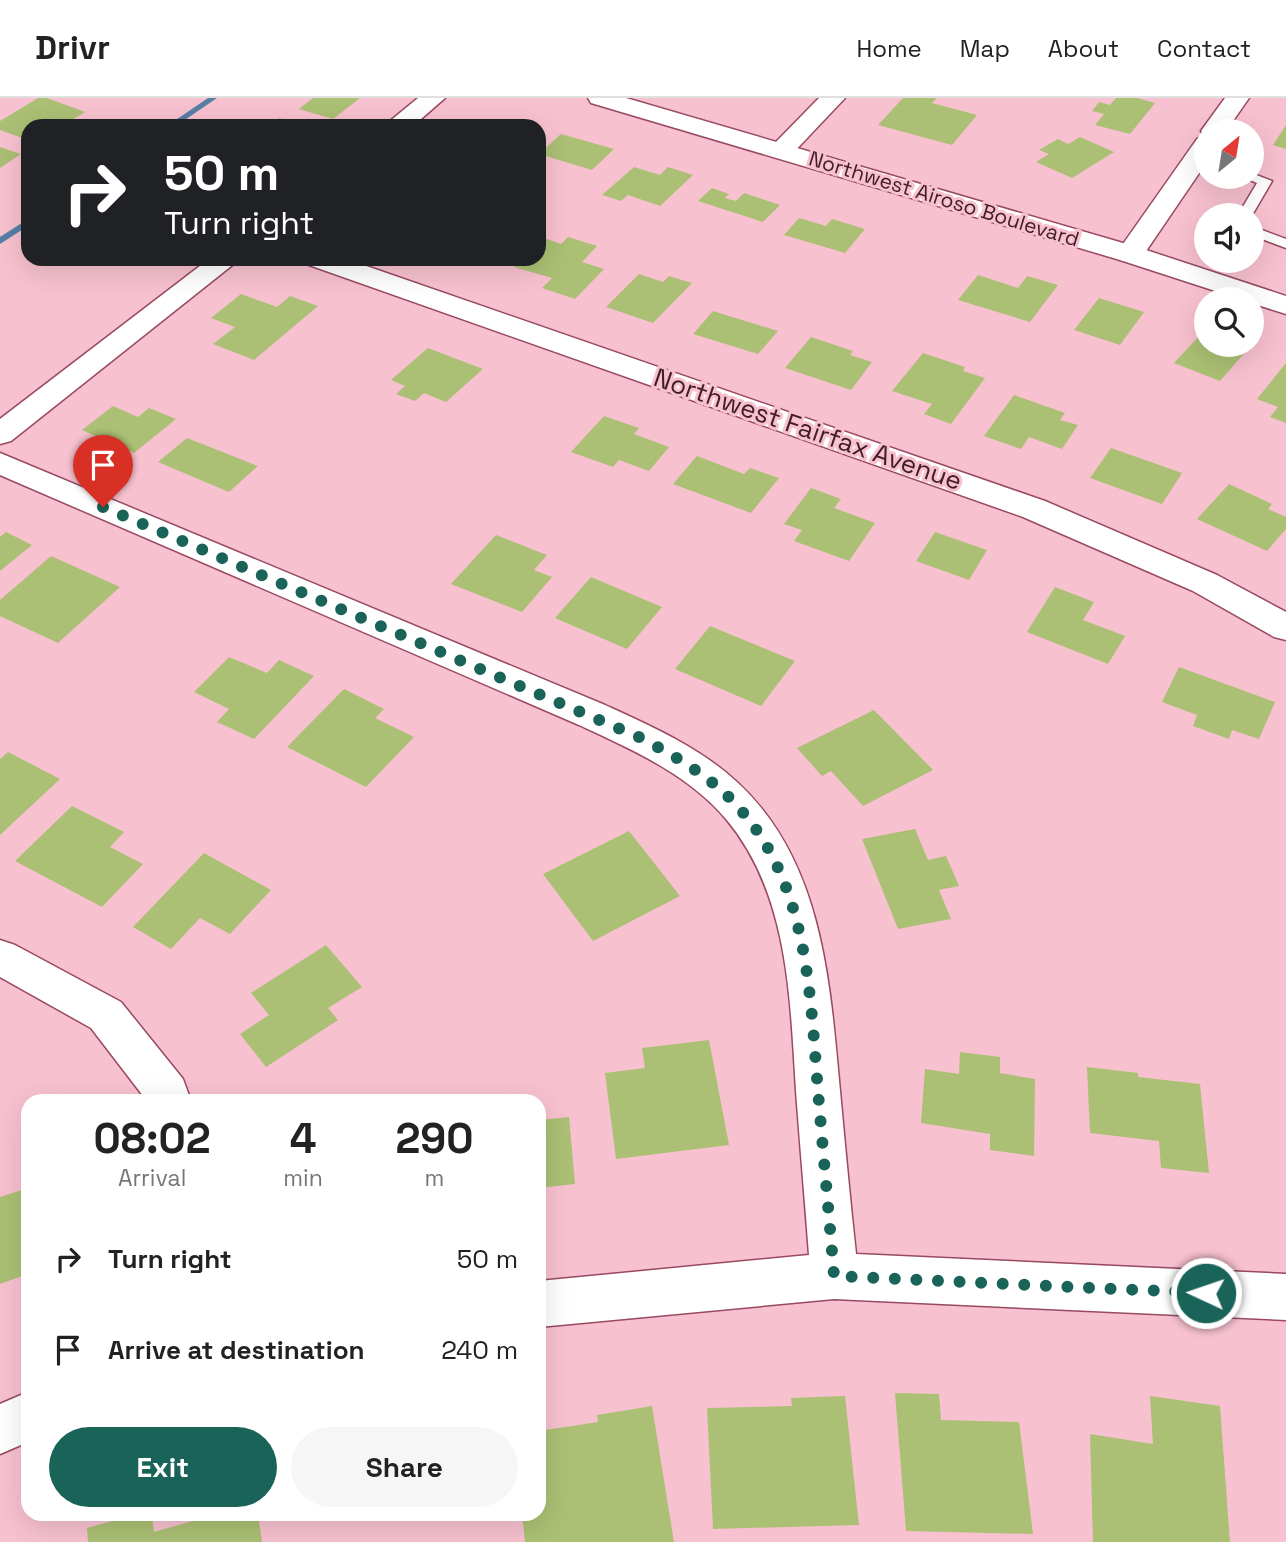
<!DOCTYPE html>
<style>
:root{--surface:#fff;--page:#f6f6f6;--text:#222;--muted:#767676;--line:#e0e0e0;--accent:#1a6359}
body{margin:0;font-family:"Space Grotesk",sans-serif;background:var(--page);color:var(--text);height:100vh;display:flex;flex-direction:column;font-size:26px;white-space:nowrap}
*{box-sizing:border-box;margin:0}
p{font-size:23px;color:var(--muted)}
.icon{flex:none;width:38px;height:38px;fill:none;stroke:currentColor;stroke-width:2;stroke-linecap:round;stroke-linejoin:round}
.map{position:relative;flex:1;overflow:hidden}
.panel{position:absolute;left:21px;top:996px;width:525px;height:427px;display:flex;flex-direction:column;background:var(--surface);border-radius:21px;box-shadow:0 7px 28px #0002}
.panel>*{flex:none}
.top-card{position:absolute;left:21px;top:21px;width:525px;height:147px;border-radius:21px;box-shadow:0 7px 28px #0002;background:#202124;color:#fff;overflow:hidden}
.needle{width:46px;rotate:30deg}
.tools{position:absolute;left:1194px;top:21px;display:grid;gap:14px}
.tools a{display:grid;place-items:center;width:70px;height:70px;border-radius:50%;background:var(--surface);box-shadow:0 7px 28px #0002;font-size:35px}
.pin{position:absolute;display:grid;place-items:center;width:60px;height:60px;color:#fff;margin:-72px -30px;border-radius:50% 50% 50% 0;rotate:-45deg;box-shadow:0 0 7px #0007}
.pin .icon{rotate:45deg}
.me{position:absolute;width:77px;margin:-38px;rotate:273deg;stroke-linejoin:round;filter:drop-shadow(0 0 5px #0008)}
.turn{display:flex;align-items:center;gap:24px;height:147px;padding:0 28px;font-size:32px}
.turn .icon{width:91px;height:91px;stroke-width:2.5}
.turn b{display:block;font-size:49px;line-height:60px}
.eta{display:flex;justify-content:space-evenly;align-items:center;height:119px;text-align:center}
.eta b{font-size:42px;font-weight:600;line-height:49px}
.button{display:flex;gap:14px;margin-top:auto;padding:14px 28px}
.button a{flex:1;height:80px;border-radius:42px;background:var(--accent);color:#fff;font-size:28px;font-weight:600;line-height:80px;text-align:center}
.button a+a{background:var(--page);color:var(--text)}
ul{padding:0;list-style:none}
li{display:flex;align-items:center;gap:21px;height:91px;padding:0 28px}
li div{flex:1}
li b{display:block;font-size:26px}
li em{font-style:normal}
header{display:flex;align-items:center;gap:42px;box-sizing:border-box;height:98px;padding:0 35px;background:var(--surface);border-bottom:2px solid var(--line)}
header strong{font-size:33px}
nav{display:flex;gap:38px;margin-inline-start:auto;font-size:24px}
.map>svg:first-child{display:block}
</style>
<header>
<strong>Drivr</strong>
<nav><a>Home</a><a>Map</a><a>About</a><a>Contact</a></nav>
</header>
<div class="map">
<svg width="1286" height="1444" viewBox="0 0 1286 1444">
<rect width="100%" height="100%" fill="#f8c1cf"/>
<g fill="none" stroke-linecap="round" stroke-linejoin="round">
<g fill="#577ea5" fill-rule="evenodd">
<path d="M208,0H217L176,28H167Z"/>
<path d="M28,121V128L0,146V139Z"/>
</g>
</g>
<g fill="#abc074">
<path d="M38,0H47L85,14L62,28H28V42L0,32V23Z"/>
<path d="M313,0H360L333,21L299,11Z"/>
<path d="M903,0H937L932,5L977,17L952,47L878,27Z"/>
<path d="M1116,0H1137L1155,5L1130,36L1095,27L1104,16L1092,13L1099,4L1110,7Z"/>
<path d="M279,20L303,27V28H268Z"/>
<path d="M1286,27V51L1273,47Z"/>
<path d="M561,36L614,51L592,72L539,56Z"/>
<path d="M1080,39L1114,54L1072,80L1036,64L1049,56L1039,52L1058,41L1068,46Z"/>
<path d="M0,49L21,56L0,70Z"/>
<path d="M634,69L660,77L668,69L693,77L660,108L628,97L621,103L602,97Z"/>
<path d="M712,90L729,96L725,100L736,103L744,95L780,107L763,124L698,103Z"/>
<path d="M799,120L826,128L832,121L865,131L845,155L784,137Z"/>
<path d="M568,139L597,148L582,164L604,171L575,201L542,190L552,180L514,169L522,161H539V145L544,140L561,146Z"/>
<path d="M639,176L663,184L669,178L692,185L653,225L606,209Z"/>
<path d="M978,177L1018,190L1027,178L1058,187L1030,224L958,202Z"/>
<path d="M241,196L277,209L290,198L318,208L254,262L213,246L235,229L211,220Z"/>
<path d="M1099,200L1144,214L1120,247L1074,232Z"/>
<path d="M713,213L778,233L758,256L693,236Z"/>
<path d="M1203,234L1206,235V247H1237L1248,251L1220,283L1174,265Z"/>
<path d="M811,239L853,253L850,257L872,264L851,292L785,270Z"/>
<path d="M428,250L483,271L446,304L424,295L415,303L396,296L405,288L391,282Z"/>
<path d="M923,255L965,269L963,273L985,280L951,326L924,316L932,306L892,293Z"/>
<path d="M1286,265V325L1270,319L1278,309L1257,301Z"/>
<path d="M1014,297L1065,315L1060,322L1078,327L1062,351L1029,339L1021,351L984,338Z"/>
<path d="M113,308L138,319L149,310L176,321L134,355L82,332Z"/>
<path d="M604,318L639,330L634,336L669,349L649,373L619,362L613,369L571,354Z"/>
<path d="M187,340L258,368L229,394L158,364Z"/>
<path d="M1111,350L1182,375L1162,406L1090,380Z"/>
<path d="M697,358L744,376L750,370L779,380L751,415L673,386Z"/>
<path d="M1229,386L1272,406L1268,411L1286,419V431L1267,453L1197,421Z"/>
<path d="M811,390L841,401L834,410L875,425L849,463L794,443L802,432L784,426Z"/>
<path d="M6,434L32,447L0,473V439Z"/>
<path d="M935,434L987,452L969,482L916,463Z"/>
<path d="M496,437L547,457L534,472L552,479L522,514L451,486Z"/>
<path d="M51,458L120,489L58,545L0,518V502Z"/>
<path d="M591,479L662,509L627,551L555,520Z"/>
<path d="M1055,489L1094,504L1083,522L1125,538L1108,566L1027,534Z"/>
<path d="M710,528L795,563L761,608L675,571Z"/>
<path d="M229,559L267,575L279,562L314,578L254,641L217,624L229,611L194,594Z"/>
<path d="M1179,569L1275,604L1259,641L1232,632L1229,641L1193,628L1197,617L1162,604Z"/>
<path d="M344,591L384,611L375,620L414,639L366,689L287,649Z"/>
<path d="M874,612L933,672L863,708L831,673L822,678L797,650Z"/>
<path d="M8,654L60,681L0,737V661Z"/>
<path d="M72,708L124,734L110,749L143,766L102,809L15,763Z"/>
<path d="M915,731L928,762L946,758L959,788L939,792L951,821L898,831L862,741Z"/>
<path d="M629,733L680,798L593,843L543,776Z"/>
<path d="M204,755L271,792L230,836L200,820L171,851L133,829Z"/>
<path d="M326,847L362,889L328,910L338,922L266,969L240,936L269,917L251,895Z"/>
<path d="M709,942L729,1047L616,1061L605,975L645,970L642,950Z"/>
<path d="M960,954L1000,959V975L1035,981L1034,1058L990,1052V1036L921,1025L925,971L959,976Z"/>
<path d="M1087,969L1138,975V979L1200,986L1209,1075L1161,1070L1159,1043L1090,1035Z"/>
<path d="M569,1019L575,1086L539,1090V1022Z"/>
<path d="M28,1090V1176L0,1186V1099Z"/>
<path d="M895,1295L939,1296L941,1322L1019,1324L1033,1436L906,1433Z"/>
<path d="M845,1298L859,1427L713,1431L707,1310L792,1308L791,1300Z"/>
<path d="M1150,1298L1220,1308L1230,1444H1093L1090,1336L1153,1346Z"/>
<path d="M652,1308L674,1444H525L522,1416H539V1333L598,1324L597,1317Z"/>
<path d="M137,1416H152L154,1434L217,1416H258L262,1444H88L87,1430Z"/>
</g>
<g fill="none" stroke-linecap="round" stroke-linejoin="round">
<defs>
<g id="service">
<path d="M1251,75L1272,83L1251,119L1238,117L1257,85L1243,79H1251Z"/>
<path d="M1251,128L1286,141V150L1251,137Z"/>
</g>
<g id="minor">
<path d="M418,0H445L413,28H384Z"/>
<path d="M819,0H845L791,57L782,60L773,57L769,52L773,47Z"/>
<path d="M1225,0H1249L1226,33H1206V65L1140,162L1130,164L1120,162L1116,156L1197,41L1206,38L1201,33Z"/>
<path d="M209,161H240L11,343L0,346V321Z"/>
<path d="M305,161H346L1045,403L1217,477L1286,514V542L1274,539L1193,493L1023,419L309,167Z"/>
<path d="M0,355L605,607C651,628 699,649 737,684C823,763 830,885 840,993C845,1047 850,1102 856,1156L1286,1176V1222L834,1201L539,1229V1183L809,1157C805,1103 800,1048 796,993C790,900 789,796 726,721C688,676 631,651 579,627L0,377Z"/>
<path d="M0,842L15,847L121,904L183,981L191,1003H147L91,930L0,879Z"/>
<path d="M28,1294V1344L0,1356V1306Z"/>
</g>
<path id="secondary" d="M588,0H626L1140,150L1286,198V216L1251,205V201H1240L1120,162L591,5Z"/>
</defs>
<use href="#service" stroke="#994963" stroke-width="3"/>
<use href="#minor" stroke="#994963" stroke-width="3"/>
<use href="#secondary" stroke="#994963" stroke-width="3"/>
<use href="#service" fill="#fff" fill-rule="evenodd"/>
<use href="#minor" fill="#fff" fill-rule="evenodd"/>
<use href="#secondary" fill="#fff" fill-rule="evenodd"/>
</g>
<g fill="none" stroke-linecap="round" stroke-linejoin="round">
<path stroke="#1a6359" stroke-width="12" stroke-dasharray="0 21.6" d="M103,409L641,640C677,659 713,680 740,711C808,788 810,895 818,993C823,1054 829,1116 834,1178L1206,1195"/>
</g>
<g text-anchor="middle" stroke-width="6" stroke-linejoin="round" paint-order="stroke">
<g font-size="21" fill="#401d28" stroke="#f8c1cf">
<text transform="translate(944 101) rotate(17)" y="7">Northwest Airoso Boulevard</text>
</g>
<g font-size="26" fill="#401d28" stroke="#f8c1cf">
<text transform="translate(808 331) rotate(19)" y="9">Northwest Fairfax Avenue</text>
</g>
</g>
</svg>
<div class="tools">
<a><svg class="needle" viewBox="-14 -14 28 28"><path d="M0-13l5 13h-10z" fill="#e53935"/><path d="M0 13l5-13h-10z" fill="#767676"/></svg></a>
<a><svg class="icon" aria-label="sound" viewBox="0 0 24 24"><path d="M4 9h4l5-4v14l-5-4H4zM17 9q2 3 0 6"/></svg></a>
<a><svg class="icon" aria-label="search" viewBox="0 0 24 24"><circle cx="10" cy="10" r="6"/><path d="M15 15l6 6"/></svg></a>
</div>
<div class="pin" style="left:103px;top:409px;background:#d93025"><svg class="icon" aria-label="arrive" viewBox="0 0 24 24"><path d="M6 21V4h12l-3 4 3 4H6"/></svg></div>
<svg class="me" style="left:1206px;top:1195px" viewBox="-20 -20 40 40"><circle r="17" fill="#1a6359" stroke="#fff" stroke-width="3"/><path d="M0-11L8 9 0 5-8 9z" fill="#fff"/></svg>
<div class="top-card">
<div class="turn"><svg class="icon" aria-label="right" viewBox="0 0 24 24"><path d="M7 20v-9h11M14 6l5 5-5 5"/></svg><div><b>50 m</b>Turn right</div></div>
</div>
<section class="panel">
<div class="eta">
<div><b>08:02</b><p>Arrival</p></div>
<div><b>4</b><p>min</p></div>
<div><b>290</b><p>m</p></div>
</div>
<ul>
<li><svg class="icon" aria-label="right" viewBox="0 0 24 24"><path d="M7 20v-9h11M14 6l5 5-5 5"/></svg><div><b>Turn right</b></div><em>50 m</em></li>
<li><svg class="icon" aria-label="arrive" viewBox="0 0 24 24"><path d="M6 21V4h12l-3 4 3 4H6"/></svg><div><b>Arrive at destination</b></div><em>240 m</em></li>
</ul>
<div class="button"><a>Exit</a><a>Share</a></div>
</section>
</div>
